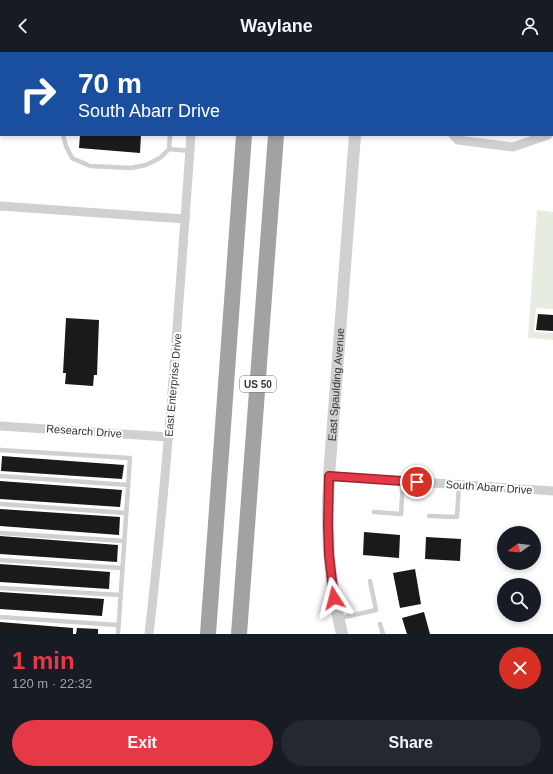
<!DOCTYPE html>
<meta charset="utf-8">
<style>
:root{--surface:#171b24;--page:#242831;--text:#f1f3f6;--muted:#9ea1a6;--accent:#e63946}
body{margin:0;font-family:Helvetica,sans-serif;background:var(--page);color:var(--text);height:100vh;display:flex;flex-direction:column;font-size:15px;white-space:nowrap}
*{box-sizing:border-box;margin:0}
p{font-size:13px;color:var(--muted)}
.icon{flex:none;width:22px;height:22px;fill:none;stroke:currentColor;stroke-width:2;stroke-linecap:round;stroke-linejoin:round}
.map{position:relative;height:582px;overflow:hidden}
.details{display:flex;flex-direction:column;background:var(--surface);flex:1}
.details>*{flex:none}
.top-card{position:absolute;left:0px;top:0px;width:553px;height:84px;box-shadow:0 2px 6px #0003;background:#1a4fa0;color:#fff;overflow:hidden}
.needle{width:26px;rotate:255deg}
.tools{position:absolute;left:497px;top:474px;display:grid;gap:8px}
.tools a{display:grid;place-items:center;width:44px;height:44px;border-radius:50%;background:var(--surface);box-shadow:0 2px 6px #0003;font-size:20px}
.pin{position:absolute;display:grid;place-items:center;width:34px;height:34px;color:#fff;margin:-17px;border:2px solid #fff;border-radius:50%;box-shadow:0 1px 4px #0007}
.me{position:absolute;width:44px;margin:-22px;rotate:351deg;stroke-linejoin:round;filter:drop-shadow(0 0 3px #0008)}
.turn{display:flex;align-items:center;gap:14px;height:84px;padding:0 12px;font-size:18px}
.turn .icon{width:52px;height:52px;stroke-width:2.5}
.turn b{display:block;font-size:28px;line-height:34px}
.round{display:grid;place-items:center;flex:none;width:42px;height:42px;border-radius:21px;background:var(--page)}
.summary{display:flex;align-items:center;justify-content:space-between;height:68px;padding:0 12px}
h1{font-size:24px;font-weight:700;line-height:30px;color:var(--accent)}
.cta{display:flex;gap:8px;margin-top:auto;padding:8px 12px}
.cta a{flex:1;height:46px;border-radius:24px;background:var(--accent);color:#fff;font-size:16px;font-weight:700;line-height:46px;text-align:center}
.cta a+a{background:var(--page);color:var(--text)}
header{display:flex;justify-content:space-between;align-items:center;height:52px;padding:0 12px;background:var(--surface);font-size:18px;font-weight:700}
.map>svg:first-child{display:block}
</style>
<header><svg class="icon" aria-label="back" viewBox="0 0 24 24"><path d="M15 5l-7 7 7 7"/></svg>Waylane<svg class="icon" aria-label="person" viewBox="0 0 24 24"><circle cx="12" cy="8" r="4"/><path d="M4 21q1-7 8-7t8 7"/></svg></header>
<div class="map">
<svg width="553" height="582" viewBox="0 0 553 582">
<rect width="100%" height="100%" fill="#fff"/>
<path fill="#e6ecdf" d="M537,158L553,160V257L536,256L534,280L553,281V288L528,286Z"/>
<g fill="#1a1a1a">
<path d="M80,83H141L140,101L79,96Z"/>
<path d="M538,262L553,263V279L536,278Z"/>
<path d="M66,266L99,268L97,323H94L93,334L65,332L66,321H63Z"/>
<path d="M2,404L124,413L122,427L1,419Z"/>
<path d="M0,429L122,438L120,455L0,447Z"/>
<path d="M0,457L120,465L119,483L0,474Z"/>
<path d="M364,480L400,483L399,506L363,503Z"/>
<path d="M0,484L118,493L117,510L0,502Z"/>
<path d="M426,485L461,487L460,509L425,507Z"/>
<path d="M0,512L110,520L109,537L0,530Z"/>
<path d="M415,517L421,552L400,556L393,521Z"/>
<path d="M0,540L104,547L102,564L0,557Z"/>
<path d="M424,560L430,582H407L402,566Z"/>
<path d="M0,570L73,576V582H0Z"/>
<path d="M77,576L98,577V582H76Z"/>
</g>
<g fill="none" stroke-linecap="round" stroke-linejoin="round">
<g stroke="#d0d0d0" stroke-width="4.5">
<path d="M69,1V0"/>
<path d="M63,83L66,94L72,106L90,114L131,116L146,113L160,106L169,97L190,99"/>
<path d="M169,97L170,83"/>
<path d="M0,398L130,406L118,582"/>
<path d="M0,424L128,433"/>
<path d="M0,452L126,461"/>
<path d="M374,460L401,462L403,429"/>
<path d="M429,464L457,465L459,433"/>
<path d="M0,481L124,489"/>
<path d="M0,508L122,516"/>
<path d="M0,536L120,543"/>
<path d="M0,565L118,573"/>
<path d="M340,566L376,558L370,529"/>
<path d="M380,572L383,582"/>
</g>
<g stroke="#d0d0d0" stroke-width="9">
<path d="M197,1V0"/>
<path d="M451,1V0"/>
<path d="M453,83L458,88L513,95L548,83"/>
<path d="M0,154L185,167"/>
<path d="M0,374L169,385"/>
<path d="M329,424L553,439"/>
<path d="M149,582C168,416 179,250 191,83"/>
</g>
<g stroke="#d0d0d0" stroke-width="12">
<path d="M361,1V0"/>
<path id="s1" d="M342,582C333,546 328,510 328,473C327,456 329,440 329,424L355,83"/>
</g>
<g stroke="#a2a2a2" stroke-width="16">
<path d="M250,1V0"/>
<path d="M282,1V0"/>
<path d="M208,582L244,83"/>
<path d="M239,582L276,83"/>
</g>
</g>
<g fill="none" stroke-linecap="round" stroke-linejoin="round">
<defs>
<path id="route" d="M334,546L329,503L328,473L329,424L417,430"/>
</defs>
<use href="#route" stroke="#96252e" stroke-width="10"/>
<use href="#route" stroke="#e63946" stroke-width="7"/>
</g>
<g text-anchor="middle" stroke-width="4" stroke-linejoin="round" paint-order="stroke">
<rect fill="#fff" stroke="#707070" stroke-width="1" x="240" y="324" width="36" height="16" rx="3"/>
<g font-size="10" font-weight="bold" fill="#333">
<text x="258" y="336">US 50</text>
</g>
<g font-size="11" fill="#333" stroke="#fff">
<text transform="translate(173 333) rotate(-85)" y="4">East Enterprise Drive</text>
<text dy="4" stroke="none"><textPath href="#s1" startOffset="251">East Spaulding Avenue</textPath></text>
<text transform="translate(84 379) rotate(4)" y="4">Research Drive</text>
<text transform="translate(489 435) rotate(4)" y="4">South Abarr Drive</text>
</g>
</g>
</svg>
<div class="tools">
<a><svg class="needle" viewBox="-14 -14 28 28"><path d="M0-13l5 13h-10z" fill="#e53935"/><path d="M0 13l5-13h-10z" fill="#9ea1a6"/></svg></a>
<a><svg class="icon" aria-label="search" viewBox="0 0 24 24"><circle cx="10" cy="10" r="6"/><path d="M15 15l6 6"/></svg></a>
</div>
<div class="pin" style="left:417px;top:430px;background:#d93025"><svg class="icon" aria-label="arrive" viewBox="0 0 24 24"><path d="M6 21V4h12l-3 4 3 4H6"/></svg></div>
<svg class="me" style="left:334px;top:546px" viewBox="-20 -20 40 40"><path d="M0-17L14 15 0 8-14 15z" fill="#e63946" stroke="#fff" stroke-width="4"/></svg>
<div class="top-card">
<div class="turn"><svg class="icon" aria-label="right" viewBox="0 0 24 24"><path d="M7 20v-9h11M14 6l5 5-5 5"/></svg><div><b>70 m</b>South Abarr Drive</div></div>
</div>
</div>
<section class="details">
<div class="summary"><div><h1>1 min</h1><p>120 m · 22:32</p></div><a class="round" style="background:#d93025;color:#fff"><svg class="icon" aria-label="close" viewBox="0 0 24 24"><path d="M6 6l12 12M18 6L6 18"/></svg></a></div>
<div class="cta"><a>Exit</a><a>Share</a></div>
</section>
